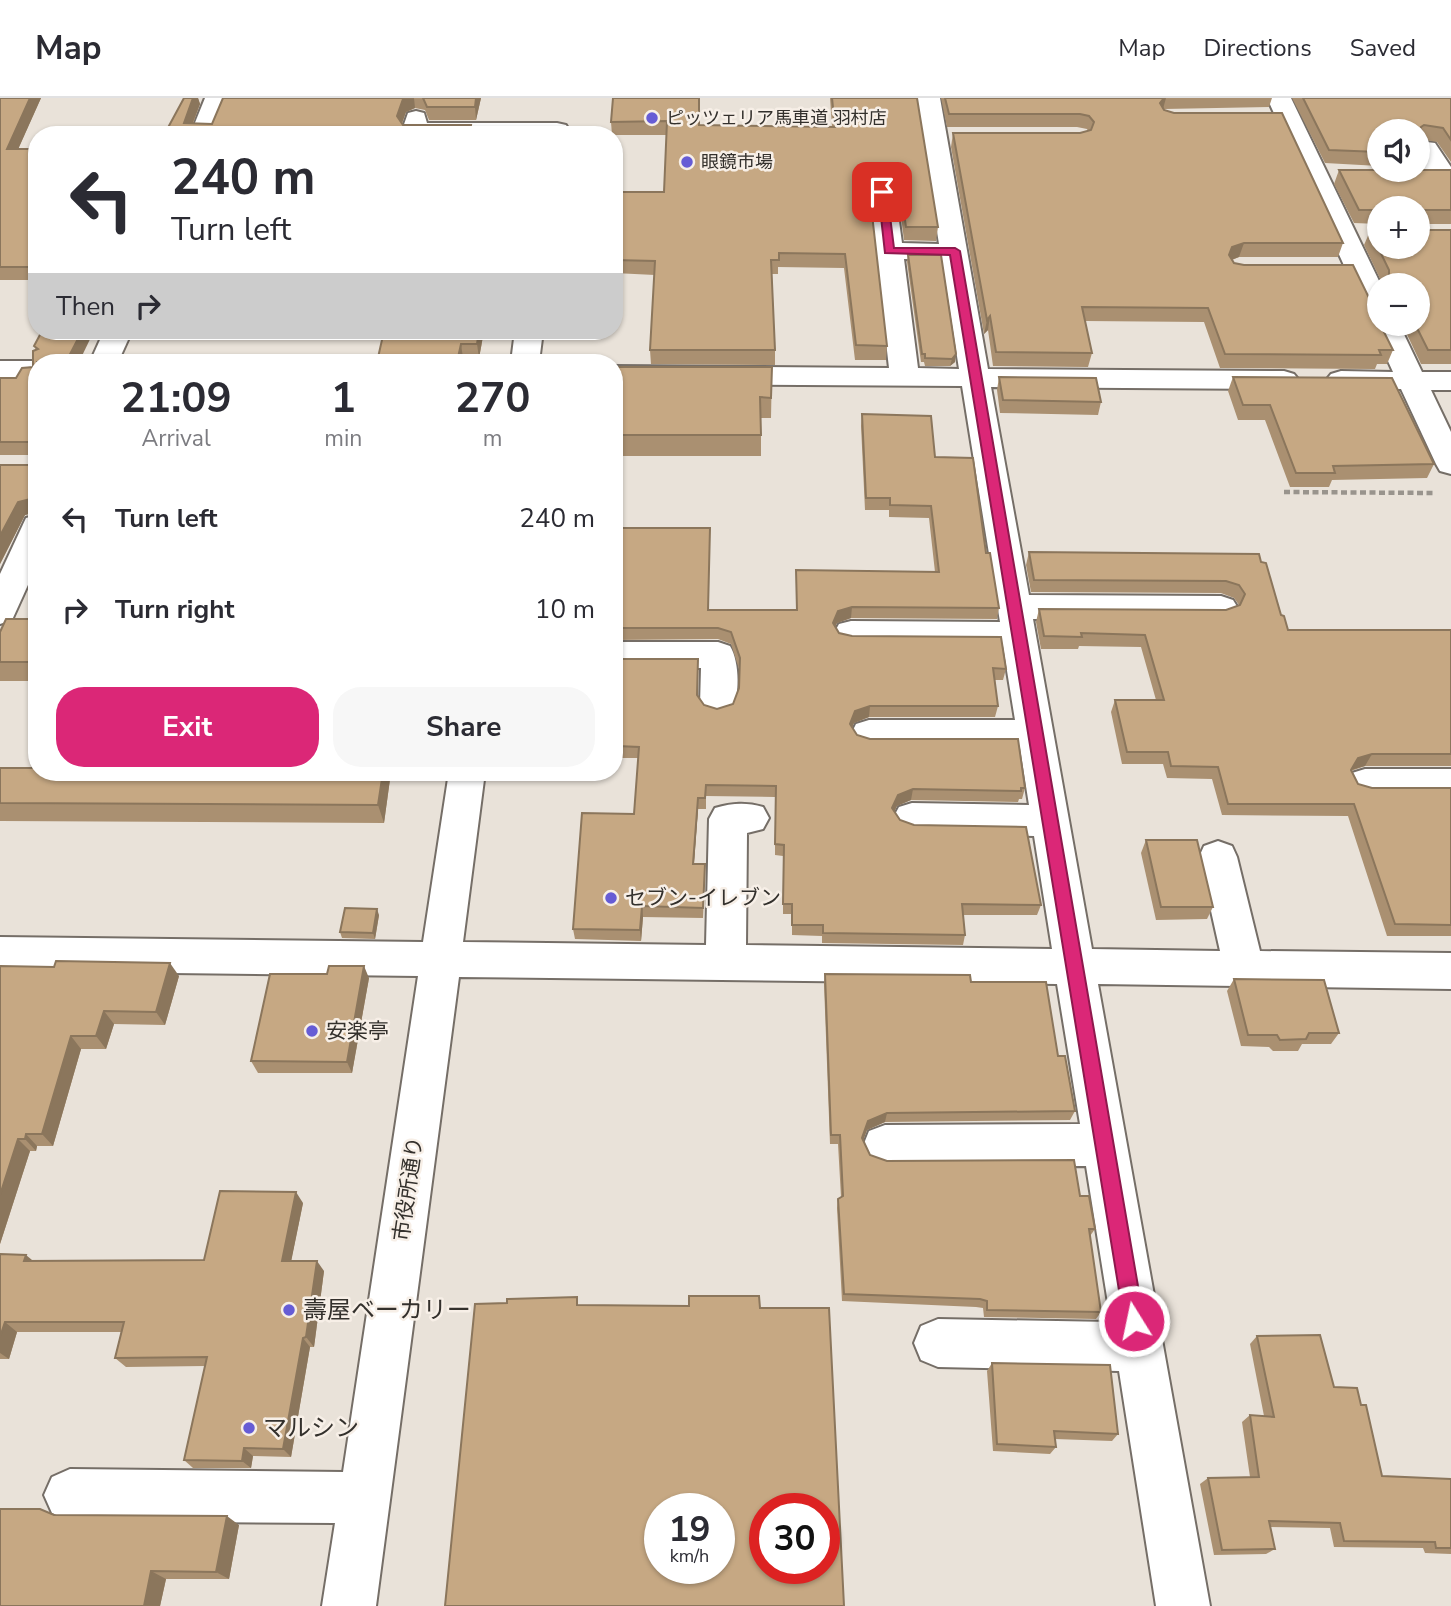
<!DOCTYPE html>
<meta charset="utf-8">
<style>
:root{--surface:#fff;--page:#f7f7f7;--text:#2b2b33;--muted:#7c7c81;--line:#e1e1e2;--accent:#db2777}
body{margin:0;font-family:"Nunito Sans","Noto Sans JP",sans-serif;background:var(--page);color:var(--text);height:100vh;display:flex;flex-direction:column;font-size:26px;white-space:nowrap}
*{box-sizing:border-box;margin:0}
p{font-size:23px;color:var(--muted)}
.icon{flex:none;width:38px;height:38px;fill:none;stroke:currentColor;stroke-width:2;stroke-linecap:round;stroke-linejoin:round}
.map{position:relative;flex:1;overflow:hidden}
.side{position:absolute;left:28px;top:256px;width:595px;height:427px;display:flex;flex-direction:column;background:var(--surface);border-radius:28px;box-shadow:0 2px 5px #0004}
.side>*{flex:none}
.guide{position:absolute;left:28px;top:28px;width:595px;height:214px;border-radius:28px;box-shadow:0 2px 5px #0004;background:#fff;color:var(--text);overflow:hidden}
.tools{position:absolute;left:1367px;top:21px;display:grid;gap:14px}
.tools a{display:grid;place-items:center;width:63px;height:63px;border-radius:50%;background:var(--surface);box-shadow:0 2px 5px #0004;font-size:35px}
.speed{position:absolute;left:644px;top:1395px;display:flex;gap:14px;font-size:35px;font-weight:700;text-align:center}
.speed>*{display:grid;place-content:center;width:91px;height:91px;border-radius:50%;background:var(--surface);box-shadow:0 2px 5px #0004;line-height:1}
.speed small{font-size:18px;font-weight:400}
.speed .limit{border:10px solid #d22;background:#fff;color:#111}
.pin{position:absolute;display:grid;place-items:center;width:60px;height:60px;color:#fff;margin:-30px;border-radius:14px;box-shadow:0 4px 10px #0006}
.me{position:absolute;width:77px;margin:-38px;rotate:350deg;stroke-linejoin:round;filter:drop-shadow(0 0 5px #0008)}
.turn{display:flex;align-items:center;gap:24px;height:147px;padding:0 28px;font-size:32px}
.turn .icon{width:91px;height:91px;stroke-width:2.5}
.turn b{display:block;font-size:49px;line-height:60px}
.then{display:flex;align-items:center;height:66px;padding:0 28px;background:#0003;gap:14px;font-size:26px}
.eta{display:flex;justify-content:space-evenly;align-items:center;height:119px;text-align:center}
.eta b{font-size:42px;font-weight:700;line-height:49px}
.action{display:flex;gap:14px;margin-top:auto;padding:14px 28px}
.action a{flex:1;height:80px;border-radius:28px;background:var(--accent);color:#fff;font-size:28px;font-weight:700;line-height:80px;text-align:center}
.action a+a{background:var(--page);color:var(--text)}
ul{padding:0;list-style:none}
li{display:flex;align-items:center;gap:21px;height:91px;padding:0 28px}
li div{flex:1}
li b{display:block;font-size:26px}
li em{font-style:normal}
header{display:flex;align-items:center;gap:42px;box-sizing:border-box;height:98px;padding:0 35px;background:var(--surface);border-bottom:2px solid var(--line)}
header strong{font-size:33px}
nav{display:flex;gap:38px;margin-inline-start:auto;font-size:24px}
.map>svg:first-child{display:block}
</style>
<header>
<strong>Map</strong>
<nav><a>Map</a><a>Directions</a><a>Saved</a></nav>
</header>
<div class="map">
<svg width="1451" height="1508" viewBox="0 0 1451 1508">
<rect width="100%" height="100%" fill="#e9e2d9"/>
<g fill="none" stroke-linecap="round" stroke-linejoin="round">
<defs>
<g id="minor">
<path d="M205,0H229L214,37H190Z"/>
<path d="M916,0H940L988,271L1284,273L1294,276L1299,282L1294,288L1284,291L991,289L1029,497L1221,498L1233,502L1238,510L1233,518L1221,522L1033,521L1092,851L1220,853L1199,759L1204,748L1218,743L1232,748L1237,759L1260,853L1451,855V891L1098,886L1210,1508H1156L1119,1273L938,1269L921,1262L914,1245L921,1228L938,1221L1111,1224L1086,1068L885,1069L869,1063L863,1048L869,1033L885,1027L1080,1026L1057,886L459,879L376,1508H322L335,1425L70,1423L52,1415L44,1397L52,1379L70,1371L343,1374L418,878L0,873V839L423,844L449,674H485L463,844L706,847L709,721L715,710C732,705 746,704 763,709L769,720L763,731L747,735L746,847L1052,851L1034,738L912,735L899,731L893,720L899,709L912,705L1029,707L1020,650H869L856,646L851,636L856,626L869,622H1015L1003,548L851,547L839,544L834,535L839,526L851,523L1000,524L962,288L614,286V268L889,270L869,94L873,89L882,86L891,89L895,94L902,145L939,146ZM904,161L942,162L959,271L918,270Z"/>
<path d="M1267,0H1291L1381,187L1379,226H1399L1422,274H1451V292H1431L1451,334V376L1440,373L1436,366L1401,291H1341L1331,288L1326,282L1331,276L1341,273L1393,274L1371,226L1375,220L1369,219L1365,213Z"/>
<path d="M416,13L424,15L427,25H557L566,27L569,32L566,37H405L402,32L408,15Z"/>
<path d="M1418,43L1435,45L1451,69V82L1393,84L1384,81L1380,76L1383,72H1418V68H1426L1418,57Z"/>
<path d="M104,233H132L118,264H90Z"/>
<path d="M515,233H543L539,264H511Z"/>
<path d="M0,263H37L41,264H37V281H0Z"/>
<path d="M37,417V467L12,522L0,526V476L26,420Z"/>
<path d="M614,544H718L730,548C740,564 740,600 731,616L718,620L705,616L700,607L701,570H614Z"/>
<path d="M1365,671H1451V699H1365L1352,695L1346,685L1352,675Z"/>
</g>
</defs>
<use href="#minor" stroke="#756e67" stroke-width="4"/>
<path stroke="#99948d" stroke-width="4.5" stroke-dasharray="6 3.5" stroke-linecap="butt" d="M1284,394L1434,395"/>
<use href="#minor" fill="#fff" fill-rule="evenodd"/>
</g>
<g fill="#aa9071">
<path d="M0,0H41L18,51H37V182H0Z"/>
<path d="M184,0H198L200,6L193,26H212L223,0H481L476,22H429L425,12L415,10L406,14L402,25L403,27L164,37Z"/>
<path d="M613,0L699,27L832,29L830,0H917L938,129L936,143L904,142L898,94L892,87L881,84L871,87L869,91L887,248L886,262H855L844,170L778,169V176H772L775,252V267L651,266L650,252L655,177L614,175V94H664L667,37H612L611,24Z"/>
<path d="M941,0H1272L1269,9L1164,11L1343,145L1338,159H1239L1232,162L1234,165L1374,213L1393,252L1387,266H1377L1375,271L1220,270L1204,224L1085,223L1092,255L1088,269L993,268L988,232L984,236L951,49L953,35H1080L1088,33L1087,31L1077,29H947Z"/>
<path d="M1292,0H1451V64L1437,44L1421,41V43L1426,52L1421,65L1418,68V33H1379V68L1325,65Z"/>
<path d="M1339,72H1451V126H1422V132H1451V266H1421L1402,226H1418V187H1383L1364,147L1370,133L1379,149L1418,110H1379V126L1354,125L1334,86Z"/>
<path d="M908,157L955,264L950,268H925L924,264H921L907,164Z"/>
<path d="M42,233L37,264V457L33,449V415L25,417L0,466V367H32V357H0V280H16L33,269L36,252L34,248Z"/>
<path d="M384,233H484L479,260H463Z"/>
<path d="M614,269H772L771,320H761V358H614Z"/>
<path d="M999,279L1101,304L1098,317L1000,315L997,292Z"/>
<path d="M1233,279L1434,366L1427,380L1332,382L1329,389H1290L1265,322H1238L1228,293Z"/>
<path d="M862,316L935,359L986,455L999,510L997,521L851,520L837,525L835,528L839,535L1006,571L1003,582H994L998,608L995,619H869L854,625L852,629L857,637L1025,690L1022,701H1019L1018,704L911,702L897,708L894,713L900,722L1041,807L1037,817H963L965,837L963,847L822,845V838L792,837V816H783V758L775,757V699L706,698V711H698L694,766L705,777L703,820L643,819L641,843L575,841L573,831L634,716L639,660H618L617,653H614V561L698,597L704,607L717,611L733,606L739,590V571L731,546L718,541L614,542V430L709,512H796V472L935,474L929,420L889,419V412H865L861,328Z"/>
<path d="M1029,454L1261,464L1281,517L1288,532H1451V668H1365L1351,673L1358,686L1372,690H1451V838H1387L1348,718L1222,717L1212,681L1167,680L1163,666H1122L1111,614L1115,602H1156L1141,549L1079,548L1078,551H1041L1036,524L1039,511L1226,512L1239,507L1234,500L1221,495L1031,494L1026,467Z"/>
<path d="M37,521V583H0V534Z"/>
<path d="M0,670L37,674H391L384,725L0,723Z"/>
<path d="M1146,742L1213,809L1207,821L1156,822L1141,755Z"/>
<path d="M379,817L375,841L342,840L340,834Z"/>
<path d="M0,868L54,869L179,878L165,927L114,926L106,951H81L53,1048H37L36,1053H30L0,1146Z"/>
<path d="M327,876L369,880L352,975H258L251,963Z"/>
<path d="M825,876L971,884L1058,958L1075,1013L1070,1022L885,1024L867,1032L863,1042L870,1057L887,1063L1080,1098L1095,1131L1090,1138L1101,1214L1096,1221L984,1219L983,1210L976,1209L842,1203L837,1110L838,1101L841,1099L838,1046H830L824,886Z"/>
<path d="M1234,881L1339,935L1331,946H1302L1298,953H1273L1269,949L1241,948L1227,893Z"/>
<path d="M303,1105L291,1163L324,1173L314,1249H310L291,1359L253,1358L251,1370H193L184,1362L205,1268L126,1269L115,1260L121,1234H17L9,1261H0V1156L34,1163L204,1162Z"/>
<path d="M1257,1238L1361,1307L1382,1378L1451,1381V1456L1425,1455L1423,1450L1334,1449L1330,1430L1270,1429L1275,1451L1266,1456L1214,1457L1200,1386L1208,1380L1250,1379L1242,1324L1250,1317L1264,1318L1250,1246Z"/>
<path d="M992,1265L1118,1336L1112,1343L1055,1341L1056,1349L1050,1356L993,1353L987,1273Z"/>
<path d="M54,1417L239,1427L229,1481H166L160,1508Z"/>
</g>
<g fill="#8b765c">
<path d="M30,0H41L12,65L7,51Z"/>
<path d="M193,0H198L200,6L188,37L184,25Z"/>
<path d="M406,0H414L415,10L406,14L400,31L397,18L403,1Z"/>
<path d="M476,0H481L476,22L475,9Z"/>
<path d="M1164,0H1166L1163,11L1160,5Z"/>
<path d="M1426,52L1421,65L1418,68V64L1421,56Z"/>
<path d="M882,70L881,84L871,87L866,94L868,81L872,74Z"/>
<path d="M1244,145L1239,159L1228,163L1232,149Z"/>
<path d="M990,218L988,232L984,236L987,222Z"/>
<path d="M82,233H94L79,264H66Z"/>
<path d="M479,233H484L479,260L477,246Z"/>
<path d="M461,246L463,260L462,264H457Z"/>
<path d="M956,256L955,264L950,268L952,261Z"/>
<path d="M30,401L36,414L25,417L0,466V438L18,404Z"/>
<path d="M852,509L851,520L837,525L832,536L833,525L838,513Z"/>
<path d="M870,608L869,619L854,625L849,637L850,626L855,613Z"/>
<path d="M1372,656L1365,668L1351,672L1344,684L1358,660Z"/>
<path d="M383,674H391L384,725L378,707Z"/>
<path d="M913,691L911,702L897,708L891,721L892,710L898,697Z"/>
<path d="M698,700V711L693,776V766Z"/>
<path d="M642,808L643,819L641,843L640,832Z"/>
<path d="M377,811L379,817L375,841L373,835Z"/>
<path d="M170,865L179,878L165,927L156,914Z"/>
<path d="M364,868L369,880L352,975L347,964Z"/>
<path d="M104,913L114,926L106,951L96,938Z"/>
<path d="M71,938L81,951L53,1048L42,1036Z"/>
<path d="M887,1015L885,1024L867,1032L861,1049L862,1040L868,1023Z"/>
<path d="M26,1036L37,1048L36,1053L25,1041Z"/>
<path d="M18,1041L30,1053L0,1146V1097Z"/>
<path d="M296,1094L303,1105L289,1174L282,1163Z"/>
<path d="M26,1157L38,1167L24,1163Z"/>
<path d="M317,1163L324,1173L314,1249L306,1239Z"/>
<path d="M5,1224L17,1234L9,1261L0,1255V1239Z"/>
<path d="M303,1240L310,1249L291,1359L283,1351Z"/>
<path d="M244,1350L253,1358L251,1370L242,1363Z"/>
<path d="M227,1418L239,1427L229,1481L216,1474Z"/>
<path d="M151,1473L166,1481L160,1508H144Z"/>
</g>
<g fill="#c6a883" stroke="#8b765c" stroke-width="2" fill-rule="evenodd">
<path d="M0,0H30L7,51H37V169H0Z"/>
<path d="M184,0H193L184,25L212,26L223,0H406L403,1L397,18L403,27H471L469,37H164Z"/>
<path d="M423,0H476L475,9H427Z"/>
<path d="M613,0H699V27L835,29L832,0H917L938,129H906L899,80L893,73L882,70L872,74L868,81L887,248L856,247L845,156L779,155V162H771L775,252H650L655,163L614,162V94H664L667,23L611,24Z"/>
<path d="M945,0H1164L1160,5L1164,12L1174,15H1282L1343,145H1244L1232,149L1229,157L1234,165L1244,167H1353L1372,206L1376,208L1374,213L1379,223V226H1380L1393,252H1379L1381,257L1225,256L1208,210L1082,209L1092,255L996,254L990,218L987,222L953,35H1080L1091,32L1094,24L1089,18L1080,16H949Z"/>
<path d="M1303,0H1451V42L1443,30L1424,27L1421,29V43L1426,52L1421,56L1418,55V33H1379V54L1329,52Z"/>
<path d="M1339,72H1451V112H1422V132H1451V252H1428L1415,226H1418V187H1389V172L1370,133L1379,132V149H1418V110H1379V112H1359Z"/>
<path d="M908,157H941L956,256L952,261L925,260V256H922Z"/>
<path d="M42,233H82L66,264H37V449H33V404L30,401L18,404L0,438V367H32V344H0V280H16L22,270L33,269V253L38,251L34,248Z"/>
<path d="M384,233H479L477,246H461L457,264H377Z"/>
<path d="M614,269H772L771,300L760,299L761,337H614Z"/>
<path d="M999,279L1096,280L1101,304L1003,302Z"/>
<path d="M1233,279L1392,280L1434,366L1333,368L1335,375H1296L1270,307H1243Z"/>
<path d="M862,316L931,318L935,359L973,360L986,455H990L999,510L852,509L838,513L833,525L839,535L852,538L1001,539L1006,571L993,570L998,608H870L855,613L850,626L857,637L870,641H1018L1025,690H1021V693L913,691L898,697L892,710L900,722L914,727L1026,729L1041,807L962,806L965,837L823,835V827H792V806H783L784,747L775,746L776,688L706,687L705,700H698L693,766H705L703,810L642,808L640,832L573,831L582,715L634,716L639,649L617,648V641H614V561H698L697,597L704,607L717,611L733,606L739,590L740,560L731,534L718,530H614V430H710L708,512H797L796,472L939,474L931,408L890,407V400H866Z"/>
<path d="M1029,454L1259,456L1261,464L1266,465L1281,517L1284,518L1288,532H1451V656H1372L1358,660L1351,672L1358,686L1372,690H1451V827L1395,826L1354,706H1228L1218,669L1171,668L1168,654H1127L1115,602H1164L1145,537L1081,535L1082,539L1044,538L1039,511L1226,512L1240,507L1245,496L1239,487L1226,483L1034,482Z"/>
<path d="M6,521H37V564H0V534Z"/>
<path d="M0,670H37V674H383L378,707L0,705Z"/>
<path d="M1146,742H1197L1213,809H1161Z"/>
<path d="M345,810L377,811L373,835L340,834Z"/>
<path d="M56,863L170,865L156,914L104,913L96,938H71L42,1036H26L25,1041H18L0,1097V868L54,869Z"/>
<path d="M329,868H364L347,964L251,963L270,876H327Z"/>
<path d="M825,876L970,877L971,884H1046L1058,958H1065L1075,1013L887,1015L868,1023L862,1040L870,1057L887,1063L1074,1062L1080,1098H1089L1095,1131H1089L1101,1214L987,1212V1203L980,1201L844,1196L838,1101L843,1098L840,1037H831Z"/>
<path d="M1234,881L1324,882L1339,935H1309L1306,941L1280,942L1277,937H1248Z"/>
<path d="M220,1093L296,1094L282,1163H317L306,1239L303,1240L283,1351L244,1350L242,1363L184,1362L207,1259L115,1260L124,1224H5L0,1239V1156L26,1157L24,1163L204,1162Z"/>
<path d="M689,1198H759L760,1210H829L844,1508H445L475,1206L507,1205V1201L577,1199V1207L689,1208ZM660,1410H719V1470H660ZM765,1410H824V1470H765Z"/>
<path d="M1320,1237L1334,1289L1357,1290L1361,1307H1366L1382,1378L1451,1381V1450H1436L1435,1444L1344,1443L1340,1425L1269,1423L1275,1451L1222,1452L1208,1380L1259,1379L1250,1317L1274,1319L1257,1238Z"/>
<path d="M992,1265L1110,1267L1118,1336L1054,1333L1056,1349L997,1346Z"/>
<path d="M0,1411H40L54,1417L227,1418L216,1474L151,1473L144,1508H0Z"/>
</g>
<path fill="#db2777" stroke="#8e194d" stroke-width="2" d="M878,92L887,94L894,150H955L960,153L1144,1223L1141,1230L1134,1233L1127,1230L1124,1223L950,157L885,155Z"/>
<g fill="#665cd5" stroke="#f7efe7" stroke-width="2.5">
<circle cx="652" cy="20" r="7"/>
<circle cx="687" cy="64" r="7"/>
<circle cx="611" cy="800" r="7"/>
<circle cx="312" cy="933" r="7"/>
<circle cx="289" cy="1212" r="7"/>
<circle cx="249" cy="1330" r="7"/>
</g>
<g text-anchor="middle" stroke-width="5" stroke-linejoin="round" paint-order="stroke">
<g font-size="18" fill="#33302c" stroke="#f7efe7" text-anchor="start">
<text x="666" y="26">ピッツェリア馬車道 羽村店</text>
<text x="701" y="70">眼鏡市場</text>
</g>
<g font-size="21" fill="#33302c" stroke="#f7efe7" text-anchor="start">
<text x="625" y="807">セブン-イレブン</text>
<text x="326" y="940">安楽亭</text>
</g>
<g font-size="21" fill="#33302c" stroke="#f7efe7">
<text transform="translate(408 1091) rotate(-82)" y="7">市役所通り</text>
</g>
<g font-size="24" fill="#33302c" stroke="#f7efe7" text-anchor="start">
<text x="303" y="1220">壽屋ベーカリー</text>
<text x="263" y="1338">マルシン</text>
</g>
</g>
</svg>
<div class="tools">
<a><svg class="icon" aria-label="sound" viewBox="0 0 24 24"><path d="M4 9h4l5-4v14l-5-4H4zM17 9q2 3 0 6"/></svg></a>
<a>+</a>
<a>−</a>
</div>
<div class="speed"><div>19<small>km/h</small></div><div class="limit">30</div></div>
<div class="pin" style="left:882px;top:94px;background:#d93025"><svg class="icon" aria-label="arrive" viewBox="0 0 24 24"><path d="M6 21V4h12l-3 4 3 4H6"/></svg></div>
<svg class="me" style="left:1134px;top:1223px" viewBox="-20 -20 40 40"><circle r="17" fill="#db2777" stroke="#fff" stroke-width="3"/><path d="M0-11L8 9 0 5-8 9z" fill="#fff"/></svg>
<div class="guide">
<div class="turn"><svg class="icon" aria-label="left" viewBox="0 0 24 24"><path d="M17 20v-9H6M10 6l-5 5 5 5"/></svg><div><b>240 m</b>Turn left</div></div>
<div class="then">Then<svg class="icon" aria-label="right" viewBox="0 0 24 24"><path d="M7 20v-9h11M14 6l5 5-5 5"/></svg></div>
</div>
<section class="side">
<div class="eta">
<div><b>21:09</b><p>Arrival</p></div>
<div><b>1</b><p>min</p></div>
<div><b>270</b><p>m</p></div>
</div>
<ul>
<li><svg class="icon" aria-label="left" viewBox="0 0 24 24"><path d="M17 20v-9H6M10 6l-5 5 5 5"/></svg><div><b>Turn left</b></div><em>240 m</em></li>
<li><svg class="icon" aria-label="right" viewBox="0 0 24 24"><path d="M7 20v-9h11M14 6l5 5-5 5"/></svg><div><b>Turn right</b></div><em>10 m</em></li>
</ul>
<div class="action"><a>Exit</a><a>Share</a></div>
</section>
</div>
